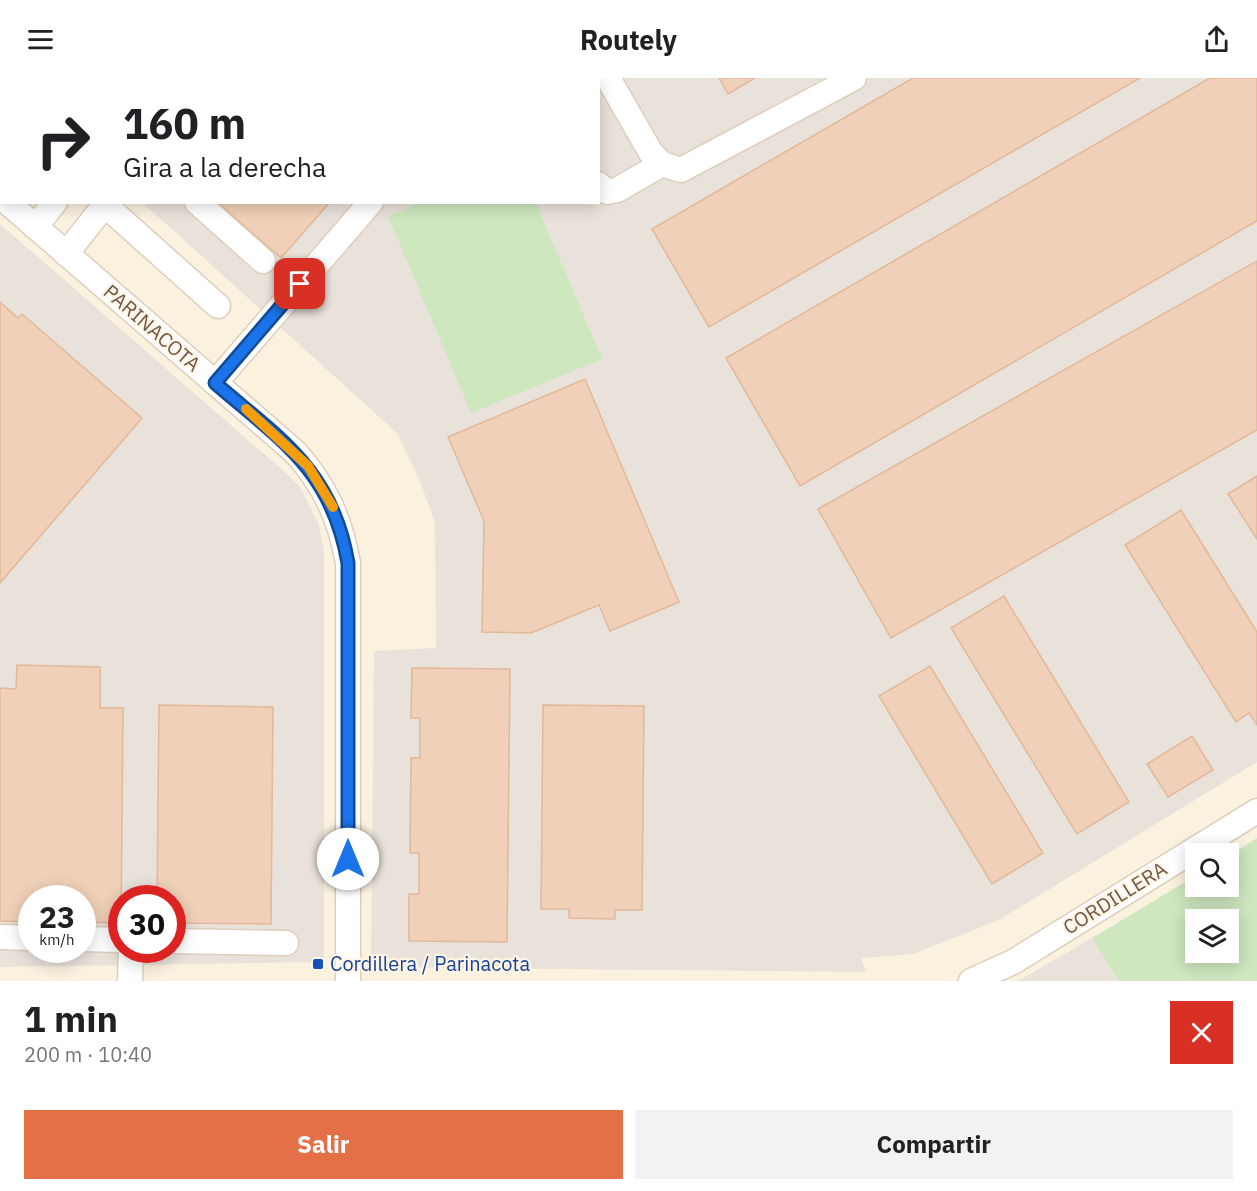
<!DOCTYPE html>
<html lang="es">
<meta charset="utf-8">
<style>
:root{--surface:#fff;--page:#f2f2f2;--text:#202124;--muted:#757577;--accent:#e37047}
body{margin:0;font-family:"IBM Plex Sans",sans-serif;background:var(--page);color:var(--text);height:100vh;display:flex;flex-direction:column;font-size:22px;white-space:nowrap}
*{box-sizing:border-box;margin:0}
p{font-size:20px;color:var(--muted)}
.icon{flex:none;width:33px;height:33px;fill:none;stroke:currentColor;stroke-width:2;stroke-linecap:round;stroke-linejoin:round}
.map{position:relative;height:903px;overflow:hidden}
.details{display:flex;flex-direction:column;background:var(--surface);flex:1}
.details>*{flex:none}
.top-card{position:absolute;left:0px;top:0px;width:600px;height:126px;box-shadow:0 3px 15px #0003;background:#fff;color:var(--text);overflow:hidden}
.tools{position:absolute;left:1185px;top:765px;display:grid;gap:12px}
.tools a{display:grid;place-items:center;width:54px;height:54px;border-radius:0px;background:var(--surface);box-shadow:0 3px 15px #0003;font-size:30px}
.speed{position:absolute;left:18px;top:807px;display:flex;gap:12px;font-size:30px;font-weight:700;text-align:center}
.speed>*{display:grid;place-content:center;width:78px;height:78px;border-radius:50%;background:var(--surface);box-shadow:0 3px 15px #0003;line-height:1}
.speed small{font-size:15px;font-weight:400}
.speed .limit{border:9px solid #d22;background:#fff;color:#111}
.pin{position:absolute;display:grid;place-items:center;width:51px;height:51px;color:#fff;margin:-26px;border-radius:12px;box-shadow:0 3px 9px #0006}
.me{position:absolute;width:66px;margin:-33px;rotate:0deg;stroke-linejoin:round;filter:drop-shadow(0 0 4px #0008)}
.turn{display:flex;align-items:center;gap:21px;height:126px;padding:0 24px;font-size:27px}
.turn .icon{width:78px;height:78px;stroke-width:2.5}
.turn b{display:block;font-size:42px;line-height:51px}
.round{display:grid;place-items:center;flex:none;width:63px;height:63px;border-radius:0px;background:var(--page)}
.overview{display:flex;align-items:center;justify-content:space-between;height:102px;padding:0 24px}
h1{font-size:36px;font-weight:800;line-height:45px}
.action{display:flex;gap:12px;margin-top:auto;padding:12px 24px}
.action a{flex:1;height:69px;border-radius:0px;background:var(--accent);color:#fff;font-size:24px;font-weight:800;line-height:69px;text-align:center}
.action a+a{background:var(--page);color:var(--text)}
header{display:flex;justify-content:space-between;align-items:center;height:78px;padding:0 24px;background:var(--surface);font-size:27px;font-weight:800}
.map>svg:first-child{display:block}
</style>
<header><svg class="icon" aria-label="menu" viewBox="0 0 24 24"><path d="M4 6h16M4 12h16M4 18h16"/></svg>Routely<svg class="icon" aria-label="share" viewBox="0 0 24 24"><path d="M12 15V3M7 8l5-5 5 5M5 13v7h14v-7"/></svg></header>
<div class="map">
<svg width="1257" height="903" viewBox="0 0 1257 903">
<rect width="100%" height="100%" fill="#fbf1df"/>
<g fill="#e9e2db" fill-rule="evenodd">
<path d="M3,0H1257V684L997,843L913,876L861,880L866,894L371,889L374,573L436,570L435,445L420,403L397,355L143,125L598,124V2Z"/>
<path d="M0,146L286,395L300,409L318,445L324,473V884L0,889ZM32,820H82V872H32ZM122,820H172V872H122Z"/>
<path d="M1092,860L1119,903H1018Z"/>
</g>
<g fill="#cee7bf" fill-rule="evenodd">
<path d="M420,125H536L602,281L471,335L388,138Z"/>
<path d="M1257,760V903H1119L1092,860L1195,798L1196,808H1228L1229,778ZM1196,842H1228V874H1196Z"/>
</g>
<g fill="#f0d0b8" stroke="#e2b899" stroke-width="1.5">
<path d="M78,0H127L126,2Z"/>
<path d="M240,0H340L342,2H238Z"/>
<path d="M719,0H755L728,16Z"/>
<path d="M913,0H1140L709,249L652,151Z"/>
<path d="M1210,0H1257V143L800,408L726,280Z"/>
<path d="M217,124H330L281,180Z"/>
<path d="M1257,183V352L891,560L818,431Z"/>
<path d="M0,224L18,240L22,236L142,340L0,505Z"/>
<path d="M585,301L679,524L610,553L599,527L531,555L482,554L484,443L448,359Z"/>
<path d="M1257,398V461L1228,416Z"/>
<path d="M1181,432L1257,554V647L1249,635L1236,644L1125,467Z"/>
<path d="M1004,518L1129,724L1077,756L951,550Z"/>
<path d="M17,587L100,589V630H123L121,845L82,844V820H32V844L0,843V610L16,611Z"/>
<path d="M930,588L1043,775L992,806L879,618Z"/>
<path d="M412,590L510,591L507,864L409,863V816H419V775H410L411,680H420V640H411Z"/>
<path d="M159,627L273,629L271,846L172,845V820H157Z"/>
<path d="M543,627L644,628L642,832H615V841L569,840V831H541Z"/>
<path d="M1192,658L1213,692L1168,719L1147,686Z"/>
</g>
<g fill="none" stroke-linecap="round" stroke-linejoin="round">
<defs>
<g id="minor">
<path d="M53,0L55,2"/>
<path d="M539,0L540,2"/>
<path d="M608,0L651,75L662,86L681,92L854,0"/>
<path d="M183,2L184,0"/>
<path d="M477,2L478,0"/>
<path d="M598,106L607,114L617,112L662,86"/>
<path d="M7,124L295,374C325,407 340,441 348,485V903"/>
<path d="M197,124L263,183"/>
<path d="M105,127L218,228"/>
<path d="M35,149L55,124"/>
<path d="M66,176L107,124"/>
<path d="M215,305L371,124"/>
<path d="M0,859L32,860"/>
<path d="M82,861L122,862"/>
<path d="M172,863L286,865"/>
<path d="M130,903L131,872"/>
<path d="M971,903L1013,884L1257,733"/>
</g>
</defs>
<use href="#minor" stroke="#decebc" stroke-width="27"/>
<use href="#minor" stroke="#fff" stroke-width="24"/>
</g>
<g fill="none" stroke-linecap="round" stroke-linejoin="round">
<defs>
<path id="route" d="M300,206L215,305C281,362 332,392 348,485V781"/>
</defs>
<use href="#route" stroke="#114b97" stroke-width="15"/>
<use href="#route" stroke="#1a73e8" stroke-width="10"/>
<path stroke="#f59e0b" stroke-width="10" d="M246,331L308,388L333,429"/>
</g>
<rect fill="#1a4fb4" stroke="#fff5e5" stroke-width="2" x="312" y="880" width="12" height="12" rx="3"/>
<g text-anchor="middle" stroke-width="4.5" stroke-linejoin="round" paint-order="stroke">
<g font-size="20" fill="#705848" stroke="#fff5e5">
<text transform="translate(152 250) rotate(41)" y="7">PARINACOTA</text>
<text transform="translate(1115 820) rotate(-32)" y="7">CORDILLERA</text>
</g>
<g font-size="20" fill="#164399" stroke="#fff5e5" text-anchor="start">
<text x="330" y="893">Cordillera / Parinacota</text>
</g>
</g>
</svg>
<div class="tools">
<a><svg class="icon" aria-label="search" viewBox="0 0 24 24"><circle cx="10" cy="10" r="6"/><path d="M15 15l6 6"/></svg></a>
<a><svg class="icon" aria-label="layers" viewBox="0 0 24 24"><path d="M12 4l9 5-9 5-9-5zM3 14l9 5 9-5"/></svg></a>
</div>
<div class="speed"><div>23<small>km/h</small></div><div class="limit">30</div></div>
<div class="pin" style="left:300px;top:206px;background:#d93025"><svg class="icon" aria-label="arrive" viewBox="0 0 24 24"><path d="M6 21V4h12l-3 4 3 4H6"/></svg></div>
<svg class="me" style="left:348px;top:781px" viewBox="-20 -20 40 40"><circle r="19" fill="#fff"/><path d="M0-13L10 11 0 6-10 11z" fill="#1a73e8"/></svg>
<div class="top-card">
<div class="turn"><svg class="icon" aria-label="right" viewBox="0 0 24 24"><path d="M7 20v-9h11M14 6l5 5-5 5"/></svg><div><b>160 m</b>Gira a la derecha</div></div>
</div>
</div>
<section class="details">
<div class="overview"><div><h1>1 min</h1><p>200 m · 10:40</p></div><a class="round" style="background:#d93025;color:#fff"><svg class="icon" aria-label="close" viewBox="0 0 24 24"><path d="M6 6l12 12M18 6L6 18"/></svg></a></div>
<div class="action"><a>Salir</a><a>Compartir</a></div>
</section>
